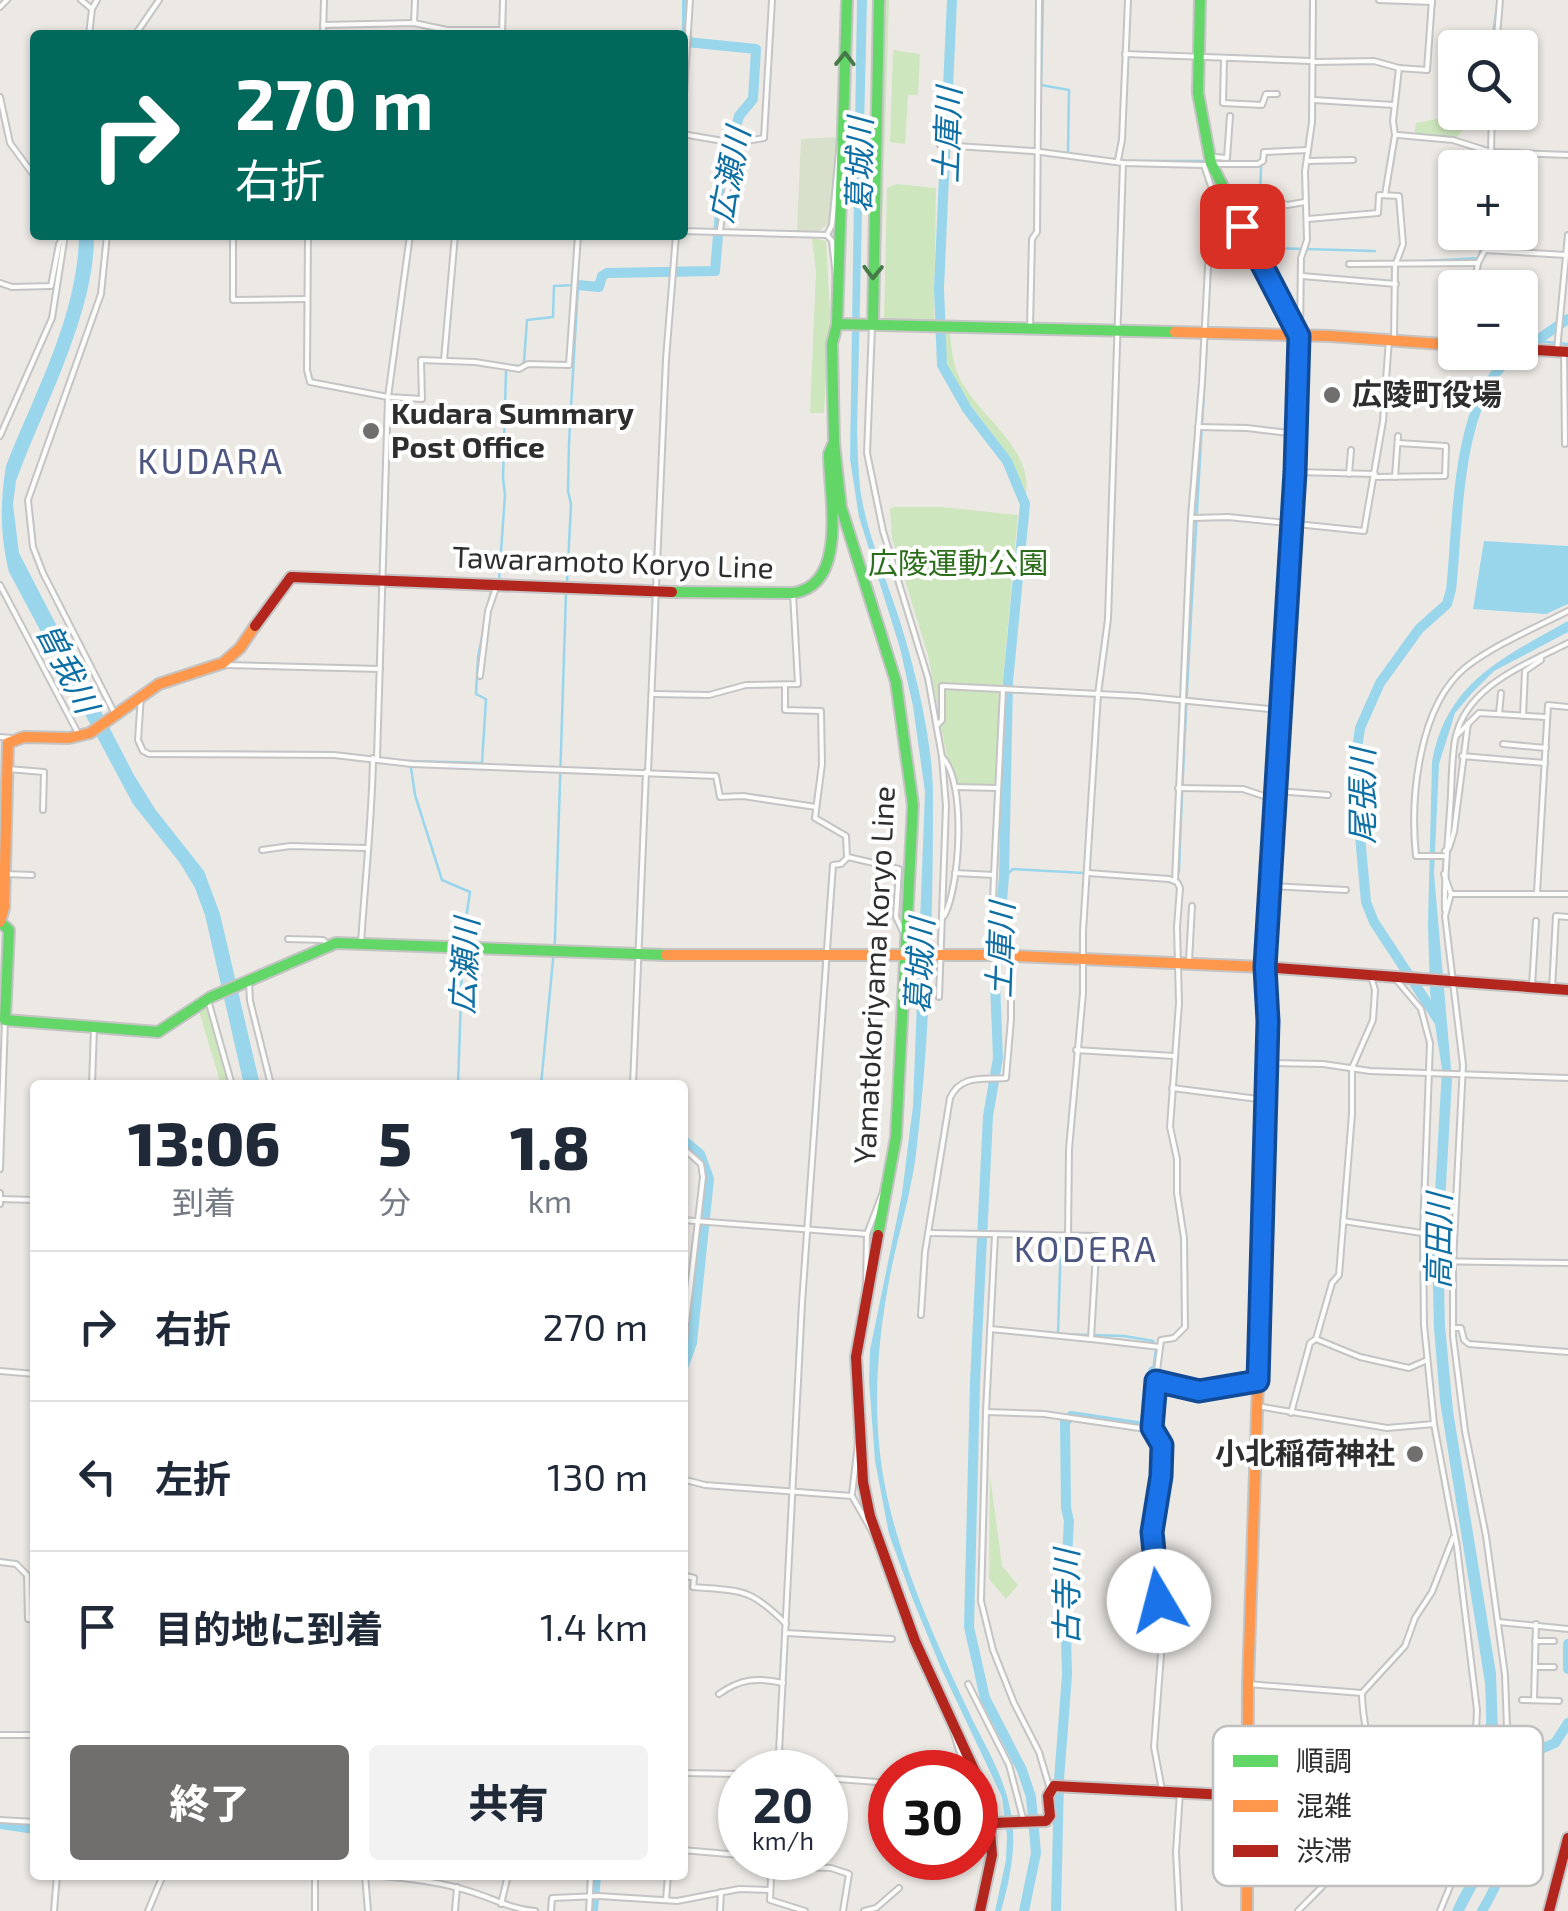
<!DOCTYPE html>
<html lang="ja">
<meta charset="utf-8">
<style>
:root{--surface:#fff;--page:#f2f2f3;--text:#1f2937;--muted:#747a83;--line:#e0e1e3;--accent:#706f6e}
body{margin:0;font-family:"Exo 2","Noto Sans JP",sans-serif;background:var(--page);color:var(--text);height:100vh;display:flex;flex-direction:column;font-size:38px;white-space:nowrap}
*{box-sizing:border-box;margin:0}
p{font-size:32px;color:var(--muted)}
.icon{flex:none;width:55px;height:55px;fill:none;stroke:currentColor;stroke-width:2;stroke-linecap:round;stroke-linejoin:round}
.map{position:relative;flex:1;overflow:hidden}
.details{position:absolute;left:30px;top:1080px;width:658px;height:800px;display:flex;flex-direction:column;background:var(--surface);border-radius:10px;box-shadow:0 2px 8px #0004}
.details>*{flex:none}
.banner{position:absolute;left:30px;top:30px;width:658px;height:210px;border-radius:10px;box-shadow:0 2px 8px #0004;background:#00695c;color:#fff;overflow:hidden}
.buttons{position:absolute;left:1438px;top:30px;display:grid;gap:20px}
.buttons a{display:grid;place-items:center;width:100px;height:100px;border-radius:10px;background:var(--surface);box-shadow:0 2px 8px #0004;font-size:50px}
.speed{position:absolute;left:718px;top:1750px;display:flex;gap:20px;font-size:50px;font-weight:700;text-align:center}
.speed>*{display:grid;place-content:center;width:130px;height:130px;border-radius:50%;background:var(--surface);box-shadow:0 2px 8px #0004;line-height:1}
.speed small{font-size:25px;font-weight:400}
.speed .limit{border:15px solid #d22;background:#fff;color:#111}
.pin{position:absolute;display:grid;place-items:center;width:85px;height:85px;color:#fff;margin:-42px;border-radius:20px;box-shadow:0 5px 15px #0006}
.me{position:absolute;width:110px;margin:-55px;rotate:352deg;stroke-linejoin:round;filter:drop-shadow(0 0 8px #0008)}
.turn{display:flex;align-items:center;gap:35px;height:210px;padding:0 40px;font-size:45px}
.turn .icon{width:130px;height:130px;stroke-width:2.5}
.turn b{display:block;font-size:70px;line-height:85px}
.eta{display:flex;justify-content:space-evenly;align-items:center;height:170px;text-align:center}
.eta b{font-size:60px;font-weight:800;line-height:70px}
.button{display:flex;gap:20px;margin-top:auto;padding:20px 40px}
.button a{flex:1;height:115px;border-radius:10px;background:var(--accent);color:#fff;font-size:40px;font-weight:800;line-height:115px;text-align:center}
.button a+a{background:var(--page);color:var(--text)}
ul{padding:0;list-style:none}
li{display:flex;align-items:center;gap:30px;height:150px;padding:0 40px;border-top:2px solid var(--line)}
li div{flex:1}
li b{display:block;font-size:38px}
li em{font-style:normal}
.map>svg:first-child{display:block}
</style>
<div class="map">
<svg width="1568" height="1911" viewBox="0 0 1568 1911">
<rect width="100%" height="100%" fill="#ece8e4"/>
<g fill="#cee6be">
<path d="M881,0H889L882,236L875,293Z"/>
<path d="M893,50L920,54L918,95H908L905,144L890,142Z"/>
<path d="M1454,94L1455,112L1467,113L1466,125L1456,139L1414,136L1416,123L1446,117L1443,98Z"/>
<path d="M896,184L936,188L934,320L884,319L887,188Z"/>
<path d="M812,238L826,241L830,313L824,413H810L816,272Z"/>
<path d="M945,332H950C951,348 953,364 960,379C978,415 1033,449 1026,493L1011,459L955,384L946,359Z"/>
<path d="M894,507H942L1018,515L1002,690L1001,789L953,790L928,655L892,538L890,509Z"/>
<path d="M205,1008L210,1011L230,1085H221L199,1011Z"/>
<path d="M990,1476L1002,1566L1018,1585L1006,1599L989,1579Z"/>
</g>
<path fill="#d8e0cc" d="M839,137L829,223L819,231H797L801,139Z"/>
<g fill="#99d6ec">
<path d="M857,0H867L857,431C858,454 858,477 862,500C871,547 892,592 905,638C919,685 933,748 933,796C933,915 930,1037 916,1154C911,1192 900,1229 892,1266C877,1338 871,1414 885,1486C900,1562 934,1638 967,1708C983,1743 1004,1774 1011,1813C1017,1846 1010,1879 1001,1911H995L1006,1860L1007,1836L1002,1797L941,1668L913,1600L889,1534L875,1461L869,1381L870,1350L902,1194L913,1106L925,792L913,706L900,648L859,517L850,459Z"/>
<path d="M79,235H94C95,313 43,407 16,481L13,504L19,553L134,775L155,809L204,871L220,914L260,1085H244L205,915L195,888L180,863L133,804L9,572C0,535 0,503 6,466C35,392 78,315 79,235Z"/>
<path d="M1484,541L1568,546V604L1546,614L1473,609Z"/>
<path d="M1568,621V632L1494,671L1472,693L1455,713L1439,764L1434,874L1452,1080L1443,1238L1445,1326L1453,1411L1496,1673L1500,1792L1493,1838L1483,1875L1464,1911H1452C1461,1889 1476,1870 1482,1847C1484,1839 1481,1833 1482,1824C1484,1777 1488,1731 1485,1683L1440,1401L1434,1328L1432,1245L1442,1069L1430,993L1428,923L1432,762C1446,682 1504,657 1568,621Z"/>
</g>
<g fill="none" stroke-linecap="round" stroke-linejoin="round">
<g stroke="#99d6ec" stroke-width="2.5">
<path d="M1043,0L1041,85L1069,90L1068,153"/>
<path d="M1491,48L1498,0"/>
<path d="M1489,112V168"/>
<path d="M1086,156L1125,161H1205L1215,189L1207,328"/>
<path d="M1219,171L1222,161L1258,162L1261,166L1259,238L1266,248L1375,251"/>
<path d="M1407,262L1479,258L1484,232"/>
<path d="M1537,341L1568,344"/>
<path d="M499,580L505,495L503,478L506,371L508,365L521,366L524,362L527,320L553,317L554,286L578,285L569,443L568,491L571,504L567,583"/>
<path d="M1142,875L1173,877L1179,872C1185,694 1197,516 1207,338"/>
<path d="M1004,877L1013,869L1084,873"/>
<path d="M458,1085L463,939L470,892L442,880L415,795L410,761L482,763L486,699L476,694L478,657L491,591"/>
<path d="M541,1085L555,939L566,593"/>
<path d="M1061,1238L1058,1334L1124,1336L1153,1341L1156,1349L1153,1371"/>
</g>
<g stroke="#99d6ec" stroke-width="10">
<path d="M952,0L939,288L942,365L967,409L1007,461L1025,504L1008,682L1004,877L995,982L998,1058L988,1116L975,1382L969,1627L985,1698L1022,1770L1031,1797L1036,1853L1024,1911"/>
<path d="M578,285L599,287L602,276L607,273L715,271L722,188L729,174L731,147L739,116L753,99L756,49L687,42V0"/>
<path d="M1521,351L1568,319"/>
<path d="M1441,1024L1374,922L1366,902L1354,770L1360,728L1380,683L1419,629L1447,604L1451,590C1459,521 1454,391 1519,352"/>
<path d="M682,1139L700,1154L709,1179L692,1343L682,1370"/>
<path d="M1568,1644V1669"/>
<path d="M0,1824L35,1829"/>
<path d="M593,1911L596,1875"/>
<path d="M1056,1911L1059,1780L1067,1675L1065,1594L1069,1521L1066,1508L1065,1422L1071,1416L1144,1427L1153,1371"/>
<path d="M1482,1911C1511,1862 1518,1828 1515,1771L1534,1752L1555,1743L1568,1723"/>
</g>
<defs>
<g id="street">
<path d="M81,0L92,9"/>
<path d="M1379,0L1432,2"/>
<path d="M0,7L7,0"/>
<path d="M414,23L415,0"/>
<path d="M323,25L414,23L447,30H502"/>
<path d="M89,35L92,9L97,0"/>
<path d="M135,35L159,0"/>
<path d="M323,35L324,0"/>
<path d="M502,35L503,0"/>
<path d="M1496,48L1500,0"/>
<path d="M1125,54L1310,61"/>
<path d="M1224,58L1223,103L1262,105L1266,94H1277"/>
<path d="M1313,62L1374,61L1399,68L1427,70L1432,0"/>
<path d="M0,97L10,143L35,177"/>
<path d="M1314,100L1394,105"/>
<path d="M682,124L690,0"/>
<path d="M682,134L735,143L764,138L772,0"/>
<path d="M1398,135L1453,140L1491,152L1568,155"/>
<path d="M940,145L1033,151L1123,163L1204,165"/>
<path d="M1491,152L1492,112"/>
<path d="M1118,160L1122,140L1128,0"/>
<path d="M1307,161L1353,160"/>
<path d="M1211,163L1215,157L1227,158L1230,116"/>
<path d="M1213,164H1258L1263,161L1264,152L1308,150"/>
<path d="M1227,194L1262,197L1287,205L1305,202"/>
<path d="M1385,195L1395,135L1393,121L1399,68"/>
<path d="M1308,219L1378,213L1379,195L1399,196L1403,244L1395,266L1394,339"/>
<path d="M720,230C724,199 733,174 735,143"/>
<path d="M682,231L827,235L832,241L836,276"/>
<path d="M107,235L101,294L28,500L33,547L43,573L116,716"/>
<path d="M233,235V300L306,299"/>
<path d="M308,235L307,370L310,382L388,397L422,399L421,360L475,362L519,369L528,364L569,365L578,235"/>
<path d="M827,235L832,225L840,141"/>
<path d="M1349,264L1478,263"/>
<path d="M1302,276L1396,284"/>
<path d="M0,283L12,287L51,286L59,244L64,235"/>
<path d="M1474,288L1478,263L1485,250L1566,255"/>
<path d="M872,327L867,453L883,531L928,678L942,757L946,806L939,997"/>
<path d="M1030,328L1032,239L1037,232L1039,0"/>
<path d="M1300,333L1301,258L1307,240L1305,171L1312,122L1313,0"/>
<path d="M1557,350L1568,235"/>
<path d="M1564,354L1565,444"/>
<path d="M444,360L455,235"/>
<path d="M1198,427L1247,428L1297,434"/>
<path d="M0,436L52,318L65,235"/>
<path d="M1295,472L1375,474"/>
<path d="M1349,474L1351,450"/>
<path d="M1375,477L1445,476L1446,446L1398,443"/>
<path d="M1395,477L1398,436"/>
<path d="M1193,518L1228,517L1364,531L1383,421L1389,339"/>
<path d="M0,585L80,737"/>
<path d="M225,665L380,669"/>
<path d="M480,676L488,611L497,585"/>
<path d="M785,685V710L821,711L822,764L815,818L846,836L847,857"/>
<path d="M652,694L709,695L746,685L798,684L793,593"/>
<path d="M141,695L138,740L143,751L149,754L334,755L412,764L716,776L720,797L743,796L816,807"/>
<path d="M1499,714L1501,693"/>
<path d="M1523,716L1525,671L1541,660V656"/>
<path d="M937,725L942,720V686L1138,696L1280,710"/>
<path d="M1456,736L1479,713L1545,717"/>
<path d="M0,737L12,738"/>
<path d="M1503,744L1546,748"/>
<path d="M1462,756L1545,763"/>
<path d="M942,757C967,781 960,888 944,916"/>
<path d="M377,758L388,397L410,235"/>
<path d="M8,769L44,772L43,810"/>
<path d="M648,772L666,359L676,235"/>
<path d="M955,787L998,788"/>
<path d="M1178,788L1243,789L1276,800"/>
<path d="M1277,791L1328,795"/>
<path d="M262,850L290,846L367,848"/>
<path d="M1445,851L1449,848L1454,832L1468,723"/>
<path d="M1444,856H1416C1410,799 1418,706 1466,667C1496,644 1535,628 1568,611"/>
<path d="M955,873L994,875L991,955"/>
<path d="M1088,873L1169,879L1177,882L1180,888L1177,927L1179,1003L1170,1127L1177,1159V1193L1184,1238L1185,1327L1174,1338L1161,1340L1151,1417L1152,1427L1162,1445L1161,1475L1152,1532L1163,1628L1154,1747L1162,1790"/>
<path d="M5,874L32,875"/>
<path d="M1444,874L1451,894L1445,916L1463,1065L1453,1262V1336L1465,1431L1486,1536L1505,1675L1509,1780L1474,1779"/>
<path d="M994,875L1003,690"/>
<path d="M1175,881L1191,518L1202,383L1212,189L1204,165"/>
<path d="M1271,886L1346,890"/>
<path d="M1537,893L1548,705L1568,707"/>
<path d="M1451,894H1568"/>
<path d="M1445,910C1444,876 1448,844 1450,810C1452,787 1451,763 1455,740C1465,686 1525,665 1568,643"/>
<path d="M288,939L323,940L330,946"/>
<path d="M361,943C365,881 372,820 373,758"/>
<path d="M1189,961L1192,906"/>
<path d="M1394,977L1421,1009L1430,1043L1423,1233L1424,1325L1434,1424L1457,1547L1477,1710L1472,1815L1460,1862L1440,1911"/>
<path d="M249,983L250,1001L271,1085"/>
<path d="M1532,986L1536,921"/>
<path d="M1552,989L1556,916L1568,917"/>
<path d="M208,1000L232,1085"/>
<path d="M1076,1050L1174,1056"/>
<path d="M1268,1063L1323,1064L1370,1071L1568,1078"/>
<path d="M92,1085L94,1028"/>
<path d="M633,1085L646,772"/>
<path d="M1172,1088L1266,1100"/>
<path d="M682,1147L701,1164L703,1177L682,1358"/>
<path d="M0,1169L5,1020"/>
<path d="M0,1193V1204"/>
<path d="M0,1199L35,1200"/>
<path d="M682,1220L867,1234L883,1192"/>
<path d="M1343,1221L1422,1233"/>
<path d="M929,1233L1097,1236L1091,1339L1160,1347"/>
<path d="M995,1235L986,1412L981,1601L993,1650L1014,1703L1039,1752L1050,1789"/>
<path d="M1068,1235L1069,1149L1083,993V931L1092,788L1098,694L1108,619L1123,163"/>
<path d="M1423,1261L1568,1263"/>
<path d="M866,1285L867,1234"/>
<path d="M921,1315L925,1252L950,1098C961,1074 983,1080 1006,1078L1011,1019V956"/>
<path d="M1453,1328H1461L1464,1340L1469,1344L1568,1352"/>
<path d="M990,1329L1090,1339"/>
<path d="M1316,1339L1360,1357L1409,1368L1425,1361"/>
<path d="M0,1371L35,1374"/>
<path d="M1156,1381L1199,1391L1258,1381L1268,1021L1265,970"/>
<path d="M1257,1406L1387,1428L1434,1424"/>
<path d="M986,1412L1044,1414L1146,1429L1152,1427"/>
<path d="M1291,1413L1310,1343L1316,1339L1332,1283L1339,1275L1352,1114V1068L1373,1020L1375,990L1371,976"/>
<path d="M682,1479L705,1485L852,1496L876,1538"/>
<path d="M852,1494L858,1444"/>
<path d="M0,1562L16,1564L27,1575L28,1619L35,1620"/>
<path d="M682,1575L694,1578L693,1587C743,1591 750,1588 786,1624"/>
<path d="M1498,1622L1568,1629"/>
<path d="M786,1633L892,1639"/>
<path d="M1535,1641H1554"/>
<path d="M1535,1667H1554"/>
<path d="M968,1684L1009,1765L1024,1822"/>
<path d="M1248,1684L1362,1693"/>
<path d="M719,1694C740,1679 757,1677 783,1683"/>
<path d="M1522,1700L1559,1701"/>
<path d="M1534,1700L1536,1624"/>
<path d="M951,1725L966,1772"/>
<path d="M0,1735H35"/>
<path d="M1319,1746L1369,1745"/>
<path d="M778,1772L802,1303L833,865L841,864L848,857L899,869L896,917L905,936"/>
<path d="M682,1773L740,1774"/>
<path d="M825,1778L890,1783"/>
<path d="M975,1794L988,1815"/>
<path d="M1247,1795C1289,1784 1328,1798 1370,1801C1401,1802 1433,1800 1464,1800L1472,1786"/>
<path d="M0,1820L35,1822"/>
<path d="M682,1850L740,1855"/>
<path d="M772,1858L770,1900L805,1911"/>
<path d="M771,1866L831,1868L849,1874L843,1911"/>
<path d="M365,1875C402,1877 440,1881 475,1893C496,1900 512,1909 535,1911"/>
<path d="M365,1875L368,1911"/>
<path d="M666,1900L668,1875"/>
<path d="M501,1904L508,1875"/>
<path d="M54,1911L57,1875"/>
<path d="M148,1911L163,1875"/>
<path d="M315,1911V1875"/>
<path d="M455,1911L457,1887"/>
<path d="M551,1911L552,1898L599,1896L677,1901L739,1889L770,1890"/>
<path d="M589,1911L591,1875"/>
<path d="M720,1911L721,1892"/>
<path d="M864,1911L876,1908L899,1888"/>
<path d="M1179,1911L1176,1852L1180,1792"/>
<path d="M1298,1911C1334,1874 1381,1835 1375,1779C1371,1751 1362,1722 1362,1693L1405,1646L1415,1618L1432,1592L1453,1538"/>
</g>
<g id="fast">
<path d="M1200,0L1198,93L1211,163L1299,336L1295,472L1276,788"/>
<path d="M837,324L847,0"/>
<path d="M873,324L879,0"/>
<path d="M834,443L841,507L896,682L913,805L896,1137L878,1235"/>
<path d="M672,592L793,593C849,585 829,495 829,454L834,442L832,344L837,324L1175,332"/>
<path d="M0,922L9,930L5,1020L158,1032L211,997L336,943L666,955"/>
</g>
<g id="slow">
<path d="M1175,332L1330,336L1455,345"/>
<path d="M0,922L4,908L8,743L24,737L69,738L90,733L159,684L223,663L240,648L255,626"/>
<path d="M666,955H991L1262,967"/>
<path d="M1247,1911L1248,1684L1258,1381"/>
</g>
<g id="jam">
<path d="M1520,349L1568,352"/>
<path d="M255,626L291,577L672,592"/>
<path d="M1262,967L1568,990"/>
<path d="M1265,967L1276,788"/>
<path d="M878,1235L856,1357L863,1482L870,1516L915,1641L987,1798L992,1855L980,1911"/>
<path d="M992,1823L1046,1821L1050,1816L1048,1796L1054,1786L1246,1796"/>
<path d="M1549,1911L1568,1838"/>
</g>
</defs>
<use href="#street" stroke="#c5c4c5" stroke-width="8"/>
<use href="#fast" stroke="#c5c4c5" stroke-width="14"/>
<use href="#slow" stroke="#c5c4c5" stroke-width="14"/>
<use href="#jam" stroke="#c5c4c5" stroke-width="14"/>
<use href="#street" stroke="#fcfcfb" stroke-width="4"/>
<use href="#fast" stroke="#63d668" stroke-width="10"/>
<use href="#slow" stroke="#ff974d" stroke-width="10"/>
<use href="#jam" stroke="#b3261e" stroke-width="10"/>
</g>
<defs><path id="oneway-chevron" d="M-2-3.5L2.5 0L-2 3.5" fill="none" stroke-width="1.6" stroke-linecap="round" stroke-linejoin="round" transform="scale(2.5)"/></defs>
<g stroke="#467a48">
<use href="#oneway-chevron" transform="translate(845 59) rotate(-89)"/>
<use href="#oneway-chevron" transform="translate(873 272) rotate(91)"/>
</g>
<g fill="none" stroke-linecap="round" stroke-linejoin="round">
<defs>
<path id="route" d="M1159,1601L1152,1532L1161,1476L1162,1445L1152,1428L1156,1381L1199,1391L1258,1381L1268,1021L1265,967L1295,472L1299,336L1242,226"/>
</defs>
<use href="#route" stroke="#114b97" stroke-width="25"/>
<use href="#route" stroke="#1a73e8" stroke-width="18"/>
</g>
<g fill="#706f6e" stroke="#fff" stroke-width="4">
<circle cx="1332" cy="395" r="10"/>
<circle cx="371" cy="431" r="10"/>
<circle cx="1415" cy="1454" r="10"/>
</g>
<g text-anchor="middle" stroke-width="8" stroke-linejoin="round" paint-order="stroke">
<g font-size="30" font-weight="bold" fill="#2e2e2e" stroke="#fff" text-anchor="start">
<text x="1352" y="405">広陵町役場</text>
<text x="391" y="424">Kudara Summary<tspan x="391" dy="34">Post Office</tspan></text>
<text x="1395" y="1464" text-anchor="end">小北稲荷神社</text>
</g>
<g font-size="30" fill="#2e2e2e" stroke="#fff">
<text transform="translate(613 563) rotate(2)" y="10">Tawaramoto Koryo Line</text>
<text transform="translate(875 975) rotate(-87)" y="10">Yamatokoriyama Koryo Line</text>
</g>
<g font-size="30" fill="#2c6e1b" stroke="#fff">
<text x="958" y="574">広陵運動公園</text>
</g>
<g font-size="32" font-style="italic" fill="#0d6fa3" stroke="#fff">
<text transform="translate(948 135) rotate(-88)" y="11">土庫川</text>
<text transform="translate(860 165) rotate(-89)" y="11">葛城川</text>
<text transform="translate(730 175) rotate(-79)" y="11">広瀬川</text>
<text transform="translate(67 668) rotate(63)" y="11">曽我川</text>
<text transform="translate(1363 796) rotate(-90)" y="11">尾張川</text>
<text transform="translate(1001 950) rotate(-88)" y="11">土庫川</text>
<text transform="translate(465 966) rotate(-87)" y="11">広瀬川</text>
<text transform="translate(920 966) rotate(-87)" y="11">葛城川</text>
<text transform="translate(1439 1241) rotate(-89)" y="11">高田川</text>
<text transform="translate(1067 1597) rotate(-90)" y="11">古寺川</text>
</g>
<g font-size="35" letter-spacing="2.5" fill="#4d5680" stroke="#fff">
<text x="211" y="474">KUDARA</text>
<text x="1086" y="1262">KODERA</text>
</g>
</g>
<rect x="1213" y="1726" width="330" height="160" rx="15" fill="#fff" stroke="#c0c0c0" stroke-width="2.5"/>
<rect x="1233" y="1755" width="45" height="12" fill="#63d668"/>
<rect x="1233" y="1800" width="45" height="12" fill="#ff974d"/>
<rect x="1233" y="1845" width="45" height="12" fill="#b3261e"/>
<g font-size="28" fill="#2e2e2e">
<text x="1296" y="1771">順調</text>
<text x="1296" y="1816">混雑</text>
<text x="1296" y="1861">渋滞</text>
</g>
</svg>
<div class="buttons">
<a><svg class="icon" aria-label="search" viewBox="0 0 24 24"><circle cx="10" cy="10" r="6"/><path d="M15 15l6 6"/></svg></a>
<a>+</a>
<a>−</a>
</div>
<div class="speed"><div>20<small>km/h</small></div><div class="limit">30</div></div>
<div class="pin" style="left:1242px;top:226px;background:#d93025"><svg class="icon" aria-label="arrive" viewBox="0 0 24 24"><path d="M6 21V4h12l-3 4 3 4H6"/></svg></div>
<svg class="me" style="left:1159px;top:1601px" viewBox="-20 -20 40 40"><circle r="19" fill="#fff"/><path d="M0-13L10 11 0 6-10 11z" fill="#1a73e8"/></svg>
<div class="banner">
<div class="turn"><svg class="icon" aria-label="right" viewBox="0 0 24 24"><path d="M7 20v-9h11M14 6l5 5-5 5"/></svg><div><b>270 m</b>右折</div></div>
</div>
<section class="details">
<div class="eta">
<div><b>13:06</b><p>到着</p></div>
<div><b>5</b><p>分</p></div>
<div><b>1.8</b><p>km</p></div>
</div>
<ul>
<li><svg class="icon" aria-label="right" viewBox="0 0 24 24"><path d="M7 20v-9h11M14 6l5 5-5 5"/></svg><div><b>右折</b></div><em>270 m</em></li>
<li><svg class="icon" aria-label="left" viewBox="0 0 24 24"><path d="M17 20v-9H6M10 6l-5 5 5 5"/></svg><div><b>左折</b></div><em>130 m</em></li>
<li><svg class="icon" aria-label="arrive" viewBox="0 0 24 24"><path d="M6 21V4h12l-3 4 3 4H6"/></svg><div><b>目的地に到着</b></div><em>1.4 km</em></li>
</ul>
<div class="button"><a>終了</a><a>共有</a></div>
</section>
</div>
